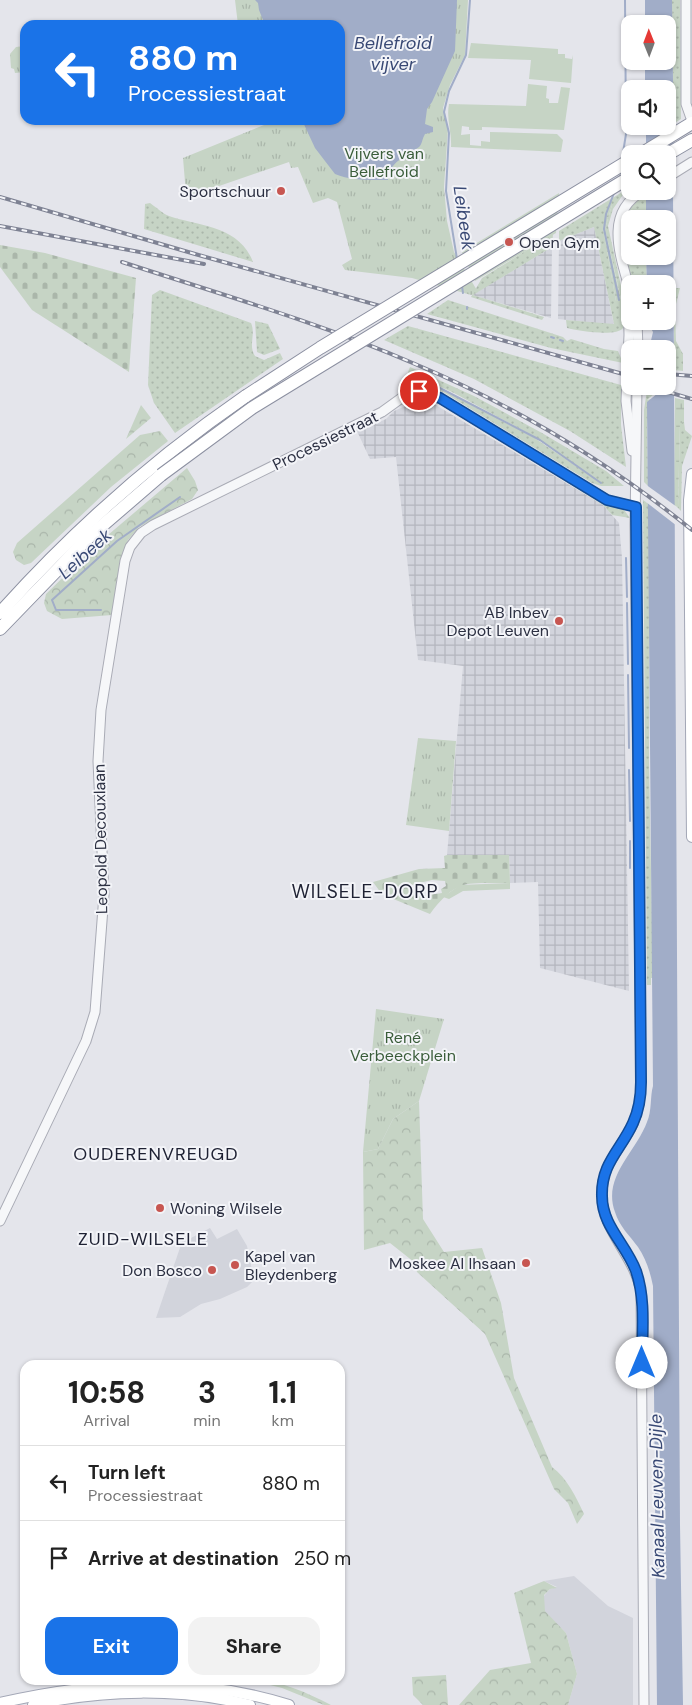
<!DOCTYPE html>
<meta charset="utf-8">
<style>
:root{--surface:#fff;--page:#f2f2f2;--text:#222;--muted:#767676;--line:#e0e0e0;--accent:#1a73e8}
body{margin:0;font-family:"DM Sans",sans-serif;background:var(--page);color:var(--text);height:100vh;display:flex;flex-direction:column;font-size:19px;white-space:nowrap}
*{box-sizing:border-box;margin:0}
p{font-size:16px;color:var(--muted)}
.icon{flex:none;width:28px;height:28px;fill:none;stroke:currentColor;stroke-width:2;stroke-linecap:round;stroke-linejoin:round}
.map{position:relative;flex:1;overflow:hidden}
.side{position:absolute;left:20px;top:1360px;width:325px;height:325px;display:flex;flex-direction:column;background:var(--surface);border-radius:15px;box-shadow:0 1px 4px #0004}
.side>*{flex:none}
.hud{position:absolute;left:20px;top:20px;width:325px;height:105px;border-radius:15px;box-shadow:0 1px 4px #0004;background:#1a73e8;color:#fff;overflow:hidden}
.needle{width:32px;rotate:359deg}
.controls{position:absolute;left:621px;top:15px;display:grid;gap:10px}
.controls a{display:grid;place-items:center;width:55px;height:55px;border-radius:10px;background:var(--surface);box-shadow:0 1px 4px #0004;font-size:25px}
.pin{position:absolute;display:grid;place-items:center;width:42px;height:42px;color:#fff;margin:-21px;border:2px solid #fff;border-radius:50%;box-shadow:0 1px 5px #0007}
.me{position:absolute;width:55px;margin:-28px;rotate:0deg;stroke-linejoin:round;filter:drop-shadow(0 0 4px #0008)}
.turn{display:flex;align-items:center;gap:18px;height:105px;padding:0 25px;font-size:22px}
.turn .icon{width:65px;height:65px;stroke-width:2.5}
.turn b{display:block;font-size:35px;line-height:42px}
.eta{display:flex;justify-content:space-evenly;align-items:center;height:85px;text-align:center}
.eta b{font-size:30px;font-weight:700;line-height:35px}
.button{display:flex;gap:10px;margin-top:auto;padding:10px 25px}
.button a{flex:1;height:58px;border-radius:15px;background:var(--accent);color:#fff;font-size:20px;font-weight:700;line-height:58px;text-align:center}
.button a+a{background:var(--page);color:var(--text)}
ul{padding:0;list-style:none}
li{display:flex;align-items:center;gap:15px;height:75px;padding:0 25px;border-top:1px solid var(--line)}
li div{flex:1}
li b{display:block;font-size:19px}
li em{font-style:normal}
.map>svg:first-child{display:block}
</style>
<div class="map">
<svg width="692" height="1705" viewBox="0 0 692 1705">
<defs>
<pattern id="industrial-grid" width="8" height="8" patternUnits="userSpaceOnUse" patternTransform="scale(1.25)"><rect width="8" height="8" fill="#d2d4dc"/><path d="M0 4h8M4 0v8" fill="none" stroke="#b4b6be"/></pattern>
<pattern id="grass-dots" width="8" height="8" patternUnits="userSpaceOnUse" patternTransform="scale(1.25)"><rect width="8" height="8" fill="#c6d4c5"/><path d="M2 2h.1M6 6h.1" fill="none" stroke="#aab6aa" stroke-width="1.8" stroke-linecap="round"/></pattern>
<pattern id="forest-crowns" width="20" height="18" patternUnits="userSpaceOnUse" patternTransform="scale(1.25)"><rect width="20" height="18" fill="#c6d4c5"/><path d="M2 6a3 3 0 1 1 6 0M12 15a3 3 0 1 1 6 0" fill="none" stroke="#aab6aa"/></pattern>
<pattern id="wetland-marsh" width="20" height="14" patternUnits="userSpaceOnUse" patternTransform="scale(1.25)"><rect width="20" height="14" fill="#c6d4c5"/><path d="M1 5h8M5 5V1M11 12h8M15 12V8" fill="none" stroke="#aab6aa"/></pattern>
<pattern id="cemetery-stones" width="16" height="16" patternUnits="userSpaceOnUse" patternTransform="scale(1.25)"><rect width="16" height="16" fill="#c6d4c5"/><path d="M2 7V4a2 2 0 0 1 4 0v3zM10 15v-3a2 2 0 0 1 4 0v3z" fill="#aab6aa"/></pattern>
<pattern id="park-tufts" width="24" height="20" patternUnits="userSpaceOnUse" patternTransform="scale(1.25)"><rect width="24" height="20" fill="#c6d4c5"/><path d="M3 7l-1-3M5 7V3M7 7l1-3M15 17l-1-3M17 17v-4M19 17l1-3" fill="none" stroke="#aab6aa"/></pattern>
</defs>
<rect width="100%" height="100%" fill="#e4e5eb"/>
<g fill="#d2d4dc">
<path d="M210,1228L217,1239L237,1229L247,1246L254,1280L247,1287L220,1299L201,1304L180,1317L156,1318L184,1236L191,1238Z"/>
<path d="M574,1576L608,1606L633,1618V1705H568L577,1674L566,1633L544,1611V1596L550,1589L557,1587L544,1581Z"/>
</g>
<g fill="url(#industrial-grid)">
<path d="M594,227L614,325L558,319L559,241Z"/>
<path d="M552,247L551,318L472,295Z"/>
<path d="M424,398L603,505L619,523L622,558L629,991L540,968L538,882L510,883L509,855H447L463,666L418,660L396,457L370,459L356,429L371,422L373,425L386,419L394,411Z"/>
</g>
<g fill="url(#grass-dots)" fill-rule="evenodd">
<path d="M672,0H680L681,119L673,124Z"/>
<path d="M627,189L613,209L608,226L623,295V328C617,337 578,331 567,328L566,320L614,324L594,227L559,241V231ZM610,205H612L605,229L621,299L616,301L603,228Z"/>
<path d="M646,194V219H630V256H646L647,284H632C625,249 610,216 646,194Z"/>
<path d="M150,203C156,207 163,214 169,216C198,226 239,225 253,262L144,229L145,204Z"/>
<path d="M553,234L552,247L473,295L544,317L542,320L471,297L482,278Z"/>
<path d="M674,288H680L675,308L676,341L683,354V371L674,370Z"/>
<path d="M160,290L251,323C256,334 248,346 255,356L264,360L280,353L283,359L175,433L154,403L148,385L152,295Z"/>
<path d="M448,300L563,337L567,341L571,339L604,349L618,351L623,363L551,348L427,314Z"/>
<path d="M255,321L268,324L280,349L264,355L257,352Z"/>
<path d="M408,326L621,385V425L626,467L570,431L474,379L384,340Z"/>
<path d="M410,367L474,396L542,433L606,471L624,486H601L592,483L443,392L419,384L408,372ZM412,374L454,393L535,437L601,483L533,437Z"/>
<path d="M647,390L656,392L647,400L651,399L647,424L648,486L644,482V410Z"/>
<path d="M680,422H684L685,430L692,436L682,466L681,511L678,508Z"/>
<path d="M529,457L604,502L624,510L630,518L612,515L603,505L528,458Z"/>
<path d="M643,500L649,504V763L653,978H651V985H647Z"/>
</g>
<g fill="url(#forest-crowns)">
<path d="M141,405L151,418L126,439Z"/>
<path d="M160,431L168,441L111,487L31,563L24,565L16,560L13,552L17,543L140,435Z"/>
<path d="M187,468L195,481L198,490L192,499L139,527L128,540L121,559L112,615L62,619L47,611L44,603L46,594L95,546Z"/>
<path d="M419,1101L423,1219L444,1252L482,1248L501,1303L514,1378L552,1467C567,1478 576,1497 584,1514L577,1524L568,1503L554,1489L485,1334L417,1272L414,1262L390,1243L364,1250L363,1152L378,1149L393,1119Z"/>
<path d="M544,1581L557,1588L550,1589L544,1595L545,1611L566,1633L577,1674L568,1705H459L490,1670L531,1663L514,1593Z"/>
<path d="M446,1675L448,1705H423L413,1695L412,1677Z"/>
<path d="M250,1680C280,1680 305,1692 331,1705H324L282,1688Z"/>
</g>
<g fill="url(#wetland-marsh)">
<path d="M610,204L612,205L605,229L621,300L616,301L603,228Z"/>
<path d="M675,398L684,400V422L680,423L678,508L674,505Z"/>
</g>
<g fill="url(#cemetery-stones)" fill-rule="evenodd">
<path d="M0,245L45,253L136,278L129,372L32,310L0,267Z"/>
<path d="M447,855H509L510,883C466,884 458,877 430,914L386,896V893H381L373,882L419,869L445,868L444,856ZM432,880L445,881L446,886L441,889L442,893L414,897L411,885Z"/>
</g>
<g fill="url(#park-tufts)">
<path d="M235,0H468L465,55L450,85L443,108L448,129L444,187L447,221L454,252L478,292L471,295L412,278L345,270L342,265L352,259L337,202L328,198L313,203L298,167L291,168L289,162L196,194H186L183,158L269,123L268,120H340V25H238Z"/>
<path d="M25,46V72L15,73L14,69L11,68L10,54L16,47Z"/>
<path d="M418,738L456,741L449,831L406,825Z"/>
<path d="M376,1009L444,1019L419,1101L393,1119L378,1149L363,1152Z"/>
</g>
<g fill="#c6d4c5">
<path d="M471,43L558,49V54H565V58L572,59L573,55L571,83L529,79L531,60L468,58Z"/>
<path d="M528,84L547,86L546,98L549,99V103H558L561,87L570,88L564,130L482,127V130H469V127L462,126L461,135L470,134V145L481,146V141L490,142V132L557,134L563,140L561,152L451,147C452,132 446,119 449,104L526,106Z"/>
<path d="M559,193L556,233L475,281L462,252Z"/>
<path d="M510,883V889L463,891L449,899L443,897L460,885Z"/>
</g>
<g fill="#a1adc8">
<path d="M255,0H457L455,51L432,102L427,109L425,124L433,127V132L425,134C422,139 422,145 419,147C408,155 387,163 388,180C371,180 351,181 335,174L315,148L302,120H340V25H265L259,10L258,3Z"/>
<path d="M645,0H672L674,163L668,167V154H646V126H668V89H645V61H668V24H645Z"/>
<path d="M646,191H673L680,1525L683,1705H657L653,1286C650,1271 646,1259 638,1247C630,1236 619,1226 615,1212C602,1177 636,1152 647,1122C652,1111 650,1096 653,1086L647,402L658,393V386H668V349H649L653,332L647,321H668V284H647L646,256H668V219H646Z"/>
</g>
<path fill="#e4e5eb" d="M645,484L677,507V526L646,502Z"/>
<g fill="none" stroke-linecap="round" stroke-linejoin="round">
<g stroke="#a1adc8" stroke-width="2">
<path d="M622,159L626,134L625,0"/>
<path d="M614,193L606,214L604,229L619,300"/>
<path d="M457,259L446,191L449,133L444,112L449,91L466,55L470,0"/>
<path d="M462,286L463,293"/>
<path d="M467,307V309"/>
<path d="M551,337L554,338"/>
<path d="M560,340L563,341"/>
<path d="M413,374L540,440L601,483"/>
<path d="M626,558L627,597"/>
<path d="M627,603L628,664"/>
<path d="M101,610H56L52,600L117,541L180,497"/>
<path d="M628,675L629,748"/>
<path d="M629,770L630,821"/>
<path d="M630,868V841"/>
</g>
<defs>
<g id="minor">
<path d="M686,0V104L692,121"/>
<path d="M668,177L692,162"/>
<path d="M628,282L629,335L626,401L632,451"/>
<path d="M629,287C619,252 605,212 643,191"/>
<path d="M637,321L638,349"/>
<path d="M637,386L635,525L641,1082C641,1096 639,1110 633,1124C621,1149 600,1166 602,1197C603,1232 634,1255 641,1292L644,1705"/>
<path d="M0,1221L86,1041L95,1012L104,895L98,761L101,710L125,561L130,547L141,533L153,525L382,412L407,394L424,392L440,398L607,500L636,507"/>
</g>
<g id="major">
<path d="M692,474L689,500L692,837"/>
<path d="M0,1703C96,1681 194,1675 289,1705"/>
<path d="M33,1705C103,1689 180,1688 250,1705"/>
</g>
<g id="highway">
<path d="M641,154L692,123"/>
<path d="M668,154L692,140"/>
<path d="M0,613C75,529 153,460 246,396"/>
<path d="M0,629L89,537L161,475"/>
</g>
</defs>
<use href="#minor" stroke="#a9abb5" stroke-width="11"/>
<use href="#major" stroke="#a3a7b6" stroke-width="12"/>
<use href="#highway" stroke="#8c90a1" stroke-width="14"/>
<use href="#minor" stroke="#f6f7f9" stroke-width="9"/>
<use href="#major" stroke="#fff" stroke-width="10"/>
<use href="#highway" stroke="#fff" stroke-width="12"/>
<defs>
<g id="rail">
<path d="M0,197L195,254L630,376"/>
<path d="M0,226L204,264"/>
<path d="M122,262C220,294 320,323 415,364C515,406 608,462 692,530"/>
<path d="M668,374L692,376"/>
<path d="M648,386L692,399"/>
</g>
</defs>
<use href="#rail" stroke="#7e8293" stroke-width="4"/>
<use href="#rail" stroke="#f3f4f8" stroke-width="2" stroke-dasharray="5.5" stroke-linecap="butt"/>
<defs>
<g id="highway-bridge">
<path d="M246,396L320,348L630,160"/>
<path d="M161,475L252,408L630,177"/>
</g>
</defs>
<use href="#highway-bridge" stroke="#8c90a1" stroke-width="14" stroke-linecap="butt"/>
<use href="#highway-bridge" stroke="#fff" stroke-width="12"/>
</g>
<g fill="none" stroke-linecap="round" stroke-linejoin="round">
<defs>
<path id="route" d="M419,391L440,398L607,500L636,507L641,1082C641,1096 639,1110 633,1123C621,1150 601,1163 602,1196C602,1226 626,1244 636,1271C646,1300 642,1333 642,1363"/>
</defs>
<use href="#route" stroke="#114b97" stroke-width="12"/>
<use href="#route" stroke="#1a73e8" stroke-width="9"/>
</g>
<g fill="#c75651" stroke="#f3f4f8" stroke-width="2">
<circle cx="281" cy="191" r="5"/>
<circle cx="509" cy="242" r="5"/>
<circle cx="559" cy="621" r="5"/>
<circle cx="160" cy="1208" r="5"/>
<circle cx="526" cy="1263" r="5"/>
<circle cx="235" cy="1265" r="5"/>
<circle cx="212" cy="1270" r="5"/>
</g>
<g text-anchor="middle" stroke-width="4" stroke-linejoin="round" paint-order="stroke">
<g font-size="16" fill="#3a5d3a" stroke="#f3f4f8">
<text x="384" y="159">Vijvers van<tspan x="384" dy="18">Bellefroid</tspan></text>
<text x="403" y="1043">René<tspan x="403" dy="18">Verbeeckplein</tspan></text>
</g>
<g font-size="16" fill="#2c3042" stroke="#f3f4f8" text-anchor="end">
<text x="271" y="197">Sportschuur</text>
<text x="519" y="248" text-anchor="start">Open Gym</text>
<text x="549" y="618">AB Inbev<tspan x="549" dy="18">Depot Leuven</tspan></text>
<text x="170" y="1214" text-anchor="start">Woning Wilsele</text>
<text x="245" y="1262" text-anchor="start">Kapel van<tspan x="245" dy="18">Bleydenberg</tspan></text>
<text x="516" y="1269">Moskee Al Ihsaan</text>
<text x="202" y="1276">Don Bosco</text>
</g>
<g font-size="16" fill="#2c3042" stroke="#f3f4f8">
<text transform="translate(325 440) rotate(-26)" y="6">Processiestraat</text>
<text transform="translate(100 839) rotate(-91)" y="6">Leopold Decouxlaan</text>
</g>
<g font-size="18" font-style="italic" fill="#384874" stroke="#f3f4f8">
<text x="393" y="49">Bellefroid<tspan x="393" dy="21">vijver</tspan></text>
<text transform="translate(464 218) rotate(82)" y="6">Leibeek</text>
<text transform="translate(85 554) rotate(-42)" y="6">Leibeek</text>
<text transform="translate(657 1496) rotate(-91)" y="6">Kanaal Leuven-Dijle</text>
</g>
<g font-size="18" letter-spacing="1" fill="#1e2133" stroke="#f3f4f8">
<text x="156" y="1160">OUDERENVREUGD</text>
<text x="143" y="1245">ZUID-WILSELE</text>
</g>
<g font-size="19" letter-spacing="1" fill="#1e2133" stroke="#f3f4f8">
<text x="365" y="898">WILSELE-DORP</text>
</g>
</g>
</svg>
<div class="controls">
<a><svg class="needle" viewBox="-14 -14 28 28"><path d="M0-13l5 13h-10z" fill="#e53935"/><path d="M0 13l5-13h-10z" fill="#767676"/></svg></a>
<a><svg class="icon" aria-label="sound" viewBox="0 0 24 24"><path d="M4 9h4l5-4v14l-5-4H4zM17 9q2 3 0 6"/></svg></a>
<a><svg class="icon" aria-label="search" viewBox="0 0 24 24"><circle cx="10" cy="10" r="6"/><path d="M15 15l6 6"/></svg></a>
<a><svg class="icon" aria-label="layers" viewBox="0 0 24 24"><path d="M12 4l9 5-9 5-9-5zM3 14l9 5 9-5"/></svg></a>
<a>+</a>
<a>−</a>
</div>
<div class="pin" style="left:419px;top:391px;background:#d93025"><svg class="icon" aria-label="arrive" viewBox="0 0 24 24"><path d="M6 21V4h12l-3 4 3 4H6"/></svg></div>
<svg class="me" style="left:642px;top:1363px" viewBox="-20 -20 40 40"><circle r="19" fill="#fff"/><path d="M0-13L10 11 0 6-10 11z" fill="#1a73e8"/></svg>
<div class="hud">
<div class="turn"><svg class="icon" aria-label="left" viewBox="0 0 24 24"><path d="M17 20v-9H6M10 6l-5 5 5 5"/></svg><div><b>880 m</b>Processiestraat</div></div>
</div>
<section class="side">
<div class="eta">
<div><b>10:58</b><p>Arrival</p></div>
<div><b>3</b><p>min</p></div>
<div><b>1.1</b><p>km</p></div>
</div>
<ul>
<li><svg class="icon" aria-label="left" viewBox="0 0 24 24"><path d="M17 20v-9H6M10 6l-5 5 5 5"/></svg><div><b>Turn left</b><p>Processiestraat</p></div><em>880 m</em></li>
<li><svg class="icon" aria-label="arrive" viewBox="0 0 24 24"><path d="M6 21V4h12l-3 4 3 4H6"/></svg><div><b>Arrive at destination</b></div><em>250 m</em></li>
</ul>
<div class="button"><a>Exit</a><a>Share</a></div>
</section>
</div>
